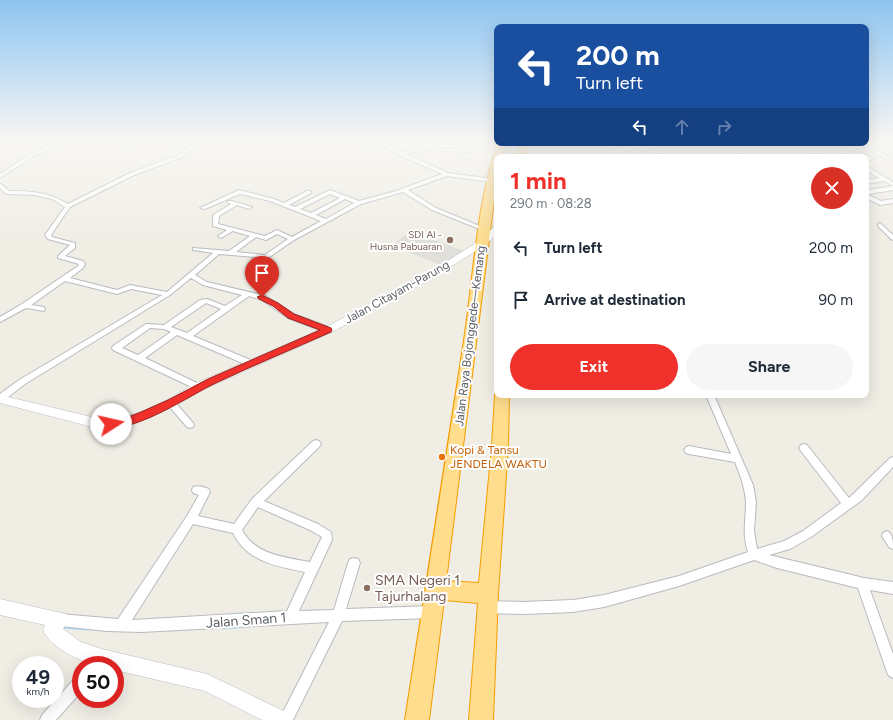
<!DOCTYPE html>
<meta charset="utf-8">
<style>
:root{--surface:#fff;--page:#f6f6f7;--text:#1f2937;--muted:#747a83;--accent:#f0302a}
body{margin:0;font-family:Figtree,sans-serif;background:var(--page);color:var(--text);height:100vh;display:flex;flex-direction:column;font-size:15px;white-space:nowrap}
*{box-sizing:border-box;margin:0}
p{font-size:13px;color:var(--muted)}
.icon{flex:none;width:22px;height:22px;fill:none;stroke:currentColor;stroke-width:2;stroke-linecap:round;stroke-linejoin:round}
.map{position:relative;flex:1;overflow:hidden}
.panel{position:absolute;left:494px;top:154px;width:375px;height:244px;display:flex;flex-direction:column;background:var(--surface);border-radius:8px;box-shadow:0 4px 16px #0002}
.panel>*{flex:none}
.top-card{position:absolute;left:494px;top:24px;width:375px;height:122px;border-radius:8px;box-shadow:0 4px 16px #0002;background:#1a4fa0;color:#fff;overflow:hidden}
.speed{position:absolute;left:12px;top:656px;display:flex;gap:8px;font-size:20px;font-weight:700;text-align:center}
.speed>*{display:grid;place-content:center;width:52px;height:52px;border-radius:50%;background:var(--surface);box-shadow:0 4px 16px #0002;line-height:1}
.speed small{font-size:10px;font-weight:400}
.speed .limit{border:6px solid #d22;background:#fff;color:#111}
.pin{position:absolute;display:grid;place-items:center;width:34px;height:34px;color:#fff;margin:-41px -17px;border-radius:50% 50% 50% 0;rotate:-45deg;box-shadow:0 0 4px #0007}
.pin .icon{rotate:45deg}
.me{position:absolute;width:44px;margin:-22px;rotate:80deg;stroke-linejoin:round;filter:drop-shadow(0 0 3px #0008)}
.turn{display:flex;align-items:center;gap:14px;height:84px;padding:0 16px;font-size:18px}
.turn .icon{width:52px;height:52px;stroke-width:2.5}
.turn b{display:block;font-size:28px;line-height:34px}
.lanes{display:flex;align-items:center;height:38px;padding:0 16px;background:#0003;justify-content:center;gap:20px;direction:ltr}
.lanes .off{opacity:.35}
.round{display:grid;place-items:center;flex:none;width:42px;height:42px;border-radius:21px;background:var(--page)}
.summary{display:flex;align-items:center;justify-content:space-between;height:68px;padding:0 16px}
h1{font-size:24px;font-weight:700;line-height:30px;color:var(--accent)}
.button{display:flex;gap:8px;margin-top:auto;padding:8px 16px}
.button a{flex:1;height:46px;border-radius:24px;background:var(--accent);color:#fff;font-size:16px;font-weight:700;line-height:46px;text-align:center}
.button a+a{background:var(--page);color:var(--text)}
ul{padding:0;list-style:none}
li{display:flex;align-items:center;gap:12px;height:52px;padding:0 16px}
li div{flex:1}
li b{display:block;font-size:15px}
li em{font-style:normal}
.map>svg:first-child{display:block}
</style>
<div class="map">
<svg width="893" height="720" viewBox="0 0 893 720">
<rect width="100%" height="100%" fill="#f0ede5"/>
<path fill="#e1dfd9" d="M411,231L464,251L443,266L392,245Z"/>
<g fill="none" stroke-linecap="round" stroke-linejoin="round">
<g stroke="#a6dcff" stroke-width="3">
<path d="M62,627L88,629"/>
<path d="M222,628L237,627"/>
</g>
<defs>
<g id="street">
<path d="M23,141H67L61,143L34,156L0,178V174L30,154L52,144H43Z"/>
<path d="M131,141H137L126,147L122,146Z"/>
<path d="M168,141H172L174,147H170Z"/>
<path d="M190,141H194L196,145L183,157L134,175L70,207L51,235L52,237L75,243V248L65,256L83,261L85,264L83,268L70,278L117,290L130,285L167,292L213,253L193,250V248L229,251L250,236L233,231L221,238L218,236L227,230L213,226V215L231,204L228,203V201H232L252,207L249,209L237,205L219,216L218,224L265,236L277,230L292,237L321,221L270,201L240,194L205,209L200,208L239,190L274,199L284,203L307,191H311V193L289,205L295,207L330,190L359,201L396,191L442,174L399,155L379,145L366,146L358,141H363L367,143L382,142L402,152L425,148L470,150L497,142V143H499L470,152L425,150L406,154L448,173L493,179V181L491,182L447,176L408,190L436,208L487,229L486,230H482L432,210L403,192L361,204L294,240L268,258L219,254L195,275L207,282L266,296L294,314L331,328L332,330L331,332H325L288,318L262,300L249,296L193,336L253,361L254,363L253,365H247L177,335L145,358L201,385L202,387L201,389L198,390L113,350L112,348L113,346L146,324L164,325L200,300L207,299L225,306L242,295L203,285L191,278L170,295L25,384L3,401L0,402V394L19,380L162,295L131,289L117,294L65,281L31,305L44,307L45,309L44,311L26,308L0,322V317L22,304L78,266L79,264L58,258V256L70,245L48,239L45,235L65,207L52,199L34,195L6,194L0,188V183L9,191C32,191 48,192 68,204L130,173L179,155L191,145ZM330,194L340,198L311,213L300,209ZM345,199L354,203L326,219L316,215ZM277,234L288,239L265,255L236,252L256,237L266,240ZM206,303L221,309L187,333L171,327ZM150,328L164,329L171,332L138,355L122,348Z"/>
<path d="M260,141H268L257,144V142Z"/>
<path d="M874,141H880L893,147V150Z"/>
<path d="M602,143H608L624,151L620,152Z"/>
<path d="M630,143H634L654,151L660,157H655L650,153L630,145Z"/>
<path d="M718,143L737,145L753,155H775L774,152L776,151L781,156L749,157L733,147Z"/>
<path d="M815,143H821L847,157H841Z"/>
<path d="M836,143H842L874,159L870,160Z"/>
<path d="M857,143H863L889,157L885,158Z"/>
<path d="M816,154L824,157H799Z"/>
<path d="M866,166L893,182V186L884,181L866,184V180L879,178L866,170Z"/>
<path d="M893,186V190L869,194L866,192L869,190Z"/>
<path d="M866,194L881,201L893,199V203L880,205L866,198Z"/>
<path d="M880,223L893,235V240L891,239L878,226V224Z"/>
<path d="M706,395H714L753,485L756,502L754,531L757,549L784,541L803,531L841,503L801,451L799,448L801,445L804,444L807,445L849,498L890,458L893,457V467L862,500L811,537L790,549L769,555L864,578L893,582V594L870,590L893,654V678L889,676L887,672L858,588L777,568L754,560L679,586L604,607L573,612L523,614L488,613L484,611L482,607L484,603L488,601L523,602L573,600L604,595L679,576L748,552C742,535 746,519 746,502C745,487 740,475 735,462L689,454L686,453L684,450L686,447L689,446L731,454Z"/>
<path d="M171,400L174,401L193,423L194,425L193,427L190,428L187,427L168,405L167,403L168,401Z"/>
<path d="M316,440L319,441L321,444L319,447L264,501L318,524L331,532L332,540L299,611L334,610L348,563L350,559L354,558L358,559L360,563L346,609L432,606L436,608L438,612L436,616L432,618L342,621L293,720H279L329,622L141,632L107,631L60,626L56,624L54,620L56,616L60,614L118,619L187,516L199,495L193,493L192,490L193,487C199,485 204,487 209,489L210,492L198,516L234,524L252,499L313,441ZM258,507L310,530L322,537L310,562C285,557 255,555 242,530ZM193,524L233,533C247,562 277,566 305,572L287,611L132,620Z"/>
<path d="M887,531C893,534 893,542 893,549L889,547L882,536L883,533Z"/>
<path d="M81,676V692L56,720H40L42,715L76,677Z"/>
</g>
<g id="secondary">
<path d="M630,143H637L617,157H609Z"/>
<path d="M494,227H497V234L485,245L433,278L332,332L202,390L175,406L149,418L119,428H96L0,403V395L96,418H119L141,412L167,400L194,384L324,328L427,274L479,241Z"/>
<path d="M0,599L66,614L68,620L63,629L81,642L102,649L207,674L288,713L290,720H262L205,691L115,670V665C109,665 102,666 96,665C79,661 50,647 43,630L45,625L0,615Z"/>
</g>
<g id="highway">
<path d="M498,143H506L502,157H497V176L446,581L479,583L492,446L495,395L497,391V395H509L508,446L498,594L493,720H469L478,603L444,600L429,720H405C425,593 445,466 464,340C474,275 476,205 498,143Z"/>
<path d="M521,143H529L525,157H517Z"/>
</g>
</defs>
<use href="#street" stroke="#b7bbbf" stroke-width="2"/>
<use href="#secondary" stroke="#b8bcc1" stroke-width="1"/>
<use href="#highway" stroke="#f59d00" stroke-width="2"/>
<use href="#street" fill="#fff" fill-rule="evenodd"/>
<use href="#secondary" fill="#fff" fill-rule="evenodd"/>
<use href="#highway" fill="#ffdd8d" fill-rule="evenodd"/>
</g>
<linearGradient id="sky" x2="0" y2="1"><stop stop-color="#8dc4f1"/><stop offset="0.58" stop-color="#f8f7f3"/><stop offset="1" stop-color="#f8f7f3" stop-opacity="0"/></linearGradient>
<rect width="893" height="242" fill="url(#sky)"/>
<path fill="#f0302a" stroke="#9c1f1b" d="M262,295L278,303L294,314L331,328L332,330L331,332C293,349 254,365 216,383C192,394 133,434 108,426L106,424L108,421L128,417L141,412L168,400L208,379L320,330L288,318L273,306L259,299L257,297Z"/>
<g fill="#8d6e63" stroke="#fff" stroke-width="1.5">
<circle cx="450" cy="240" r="4"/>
<circle cx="367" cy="588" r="4"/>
</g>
<circle fill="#e8710a" stroke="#fff" stroke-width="1.5" cx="442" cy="457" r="4"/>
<g text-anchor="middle" stroke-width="4" stroke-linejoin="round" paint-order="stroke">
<g font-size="10" fill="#785e54" stroke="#fff" text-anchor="end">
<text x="442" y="238">SDI Al -<tspan x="442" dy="12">Husna Pabuaran</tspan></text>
</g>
<g font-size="12" fill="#5d6166" stroke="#fff">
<text transform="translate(397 292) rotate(-29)" y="4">Jalan Citayam-Parung</text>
<text transform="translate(470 336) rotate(-83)" y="4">Jalan Raya Bojonggede—Kemang</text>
</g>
<g font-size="12" fill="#c56008" stroke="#fff" text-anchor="start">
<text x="450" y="454">Kopi &amp; Tansu<tspan x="450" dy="14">JENDELA WAKTU</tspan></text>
</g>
<g font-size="14" fill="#785e54" stroke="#fff" text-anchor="start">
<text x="375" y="585">SMA Negeri 1<tspan x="375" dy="16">Tajurhalang</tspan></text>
</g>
<g font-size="14" fill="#5d6166" stroke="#fff">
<text transform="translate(246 620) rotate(-4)" y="5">Jalan Sman 1</text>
</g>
</g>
</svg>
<div class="speed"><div>49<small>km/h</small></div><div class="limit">50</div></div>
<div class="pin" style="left:262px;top:297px;background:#d93025"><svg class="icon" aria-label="arrive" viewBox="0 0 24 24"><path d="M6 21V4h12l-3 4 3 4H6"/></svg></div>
<svg class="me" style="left:111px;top:424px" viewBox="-20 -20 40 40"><circle r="19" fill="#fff"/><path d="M0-13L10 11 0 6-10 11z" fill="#f0302a"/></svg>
<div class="top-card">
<div class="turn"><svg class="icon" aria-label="left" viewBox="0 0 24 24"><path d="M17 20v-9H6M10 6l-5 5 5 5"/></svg><div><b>200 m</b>Turn left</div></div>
<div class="lanes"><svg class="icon" aria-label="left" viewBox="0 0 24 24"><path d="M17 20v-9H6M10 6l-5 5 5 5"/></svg><svg class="icon off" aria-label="ahead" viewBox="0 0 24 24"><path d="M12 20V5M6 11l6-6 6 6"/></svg><svg class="icon off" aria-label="right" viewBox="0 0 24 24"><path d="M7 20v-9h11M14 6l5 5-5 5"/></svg></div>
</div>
<section class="panel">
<div class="summary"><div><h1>1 min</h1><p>290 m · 08:28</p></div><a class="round" style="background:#d93025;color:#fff"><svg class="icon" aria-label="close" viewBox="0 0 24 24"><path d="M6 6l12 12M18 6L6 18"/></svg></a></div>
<ul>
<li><svg class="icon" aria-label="left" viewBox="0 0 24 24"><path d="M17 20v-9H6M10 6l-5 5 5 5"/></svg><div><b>Turn left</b></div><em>200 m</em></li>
<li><svg class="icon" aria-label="arrive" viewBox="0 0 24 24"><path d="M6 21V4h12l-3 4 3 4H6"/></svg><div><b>Arrive at destination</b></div><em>90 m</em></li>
</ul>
<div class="button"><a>Exit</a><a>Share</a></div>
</section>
</div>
